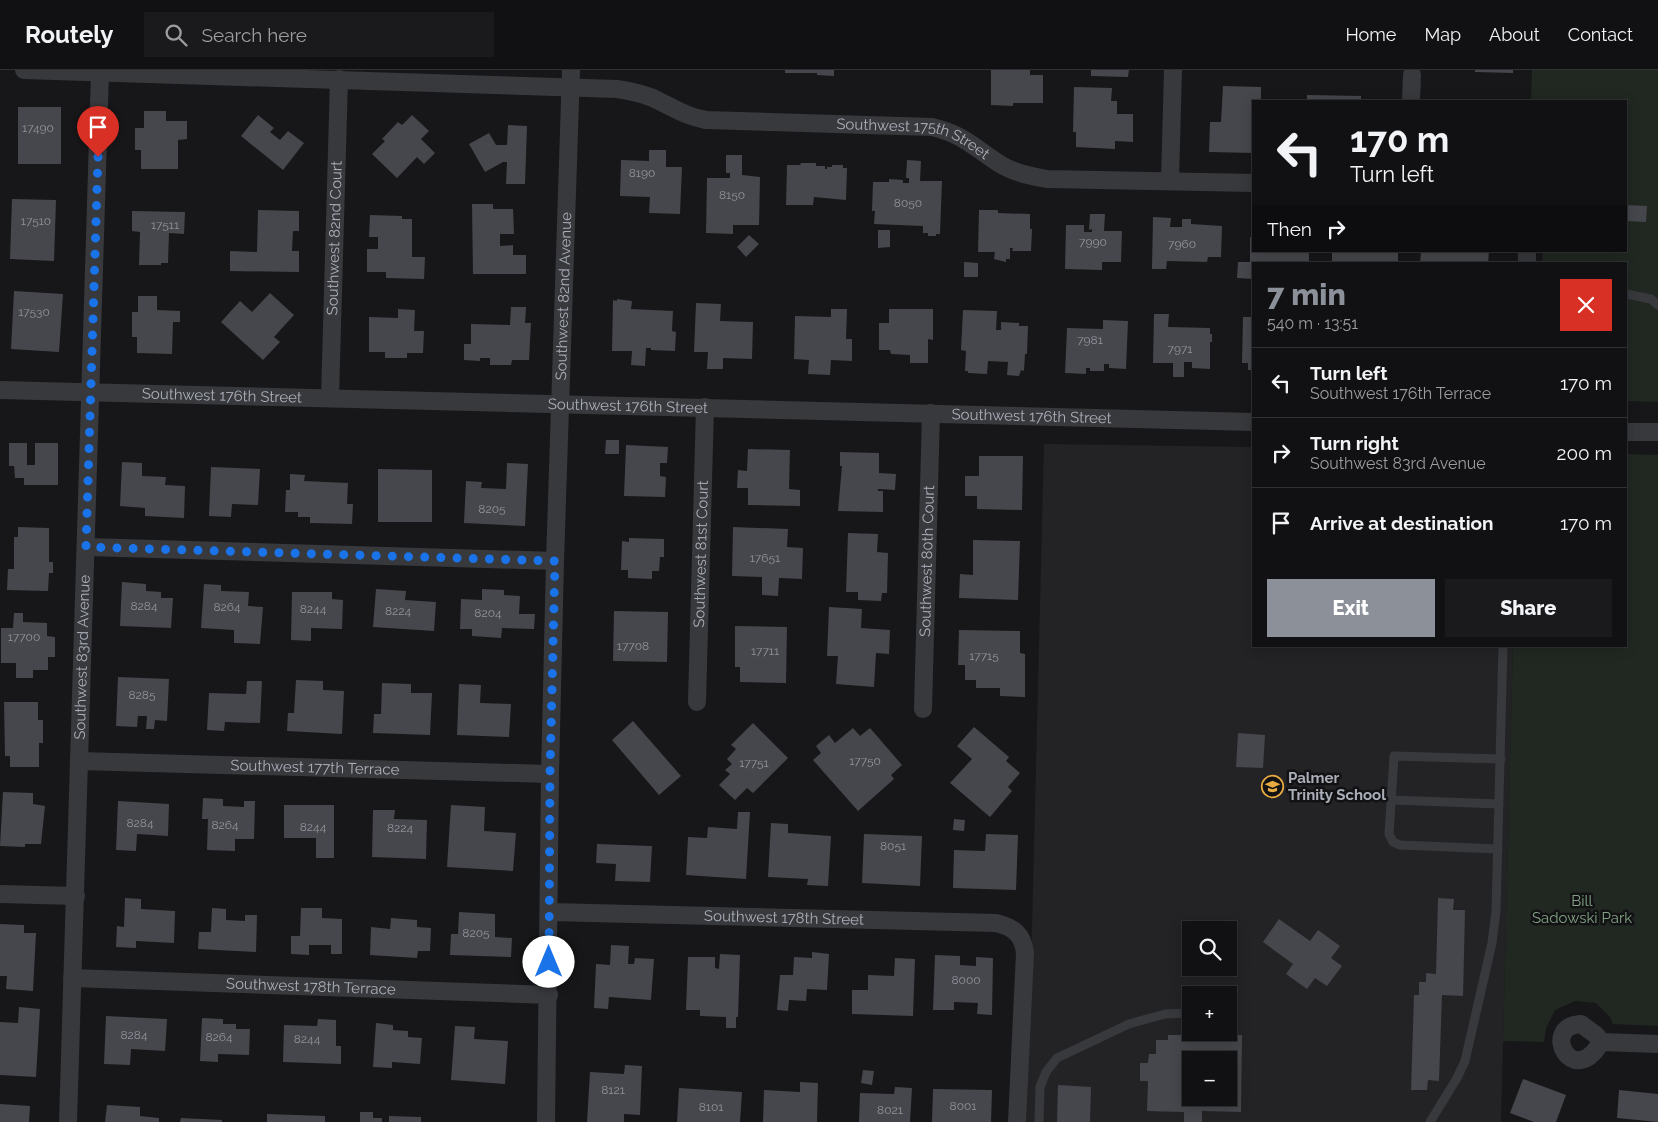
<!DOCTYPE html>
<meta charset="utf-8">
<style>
:root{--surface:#111113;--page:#1a1a1c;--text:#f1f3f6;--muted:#9c9da0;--line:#303133;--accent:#8c9099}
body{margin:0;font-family:Raleway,sans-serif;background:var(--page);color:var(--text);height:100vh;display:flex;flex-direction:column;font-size:19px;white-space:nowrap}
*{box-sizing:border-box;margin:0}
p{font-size:16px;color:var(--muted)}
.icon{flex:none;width:28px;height:28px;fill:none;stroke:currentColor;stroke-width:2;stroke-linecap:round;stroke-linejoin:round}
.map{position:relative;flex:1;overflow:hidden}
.details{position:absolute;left:1252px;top:192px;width:375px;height:385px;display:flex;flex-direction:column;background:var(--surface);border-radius:0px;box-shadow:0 2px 12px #0003,0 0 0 1px var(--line)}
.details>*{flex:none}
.hud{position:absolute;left:1252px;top:30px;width:375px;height:152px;border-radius:0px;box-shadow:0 2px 12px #0003,0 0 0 1px var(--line);background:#111113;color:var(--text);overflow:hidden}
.controls{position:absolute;left:1182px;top:851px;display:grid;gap:10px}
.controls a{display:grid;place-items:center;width:55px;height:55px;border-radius:0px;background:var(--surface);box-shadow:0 2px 12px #0003,0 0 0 1px var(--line);font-size:25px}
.pin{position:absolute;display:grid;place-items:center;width:42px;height:42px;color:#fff;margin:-51px -21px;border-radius:50% 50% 50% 0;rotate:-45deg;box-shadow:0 0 5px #0007}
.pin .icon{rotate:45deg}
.me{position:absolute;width:55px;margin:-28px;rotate:0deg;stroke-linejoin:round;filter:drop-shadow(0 0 4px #0008)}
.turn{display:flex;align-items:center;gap:18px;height:105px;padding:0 15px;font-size:22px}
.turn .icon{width:65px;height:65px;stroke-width:2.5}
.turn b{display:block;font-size:35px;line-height:42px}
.then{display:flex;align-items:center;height:48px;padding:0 15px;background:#0003;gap:10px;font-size:19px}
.round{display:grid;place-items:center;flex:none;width:52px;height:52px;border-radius:0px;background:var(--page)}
.summary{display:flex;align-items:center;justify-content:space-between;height:85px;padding:0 15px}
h1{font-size:30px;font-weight:800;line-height:38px;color:var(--accent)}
.button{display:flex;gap:10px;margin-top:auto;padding:10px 15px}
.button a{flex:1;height:58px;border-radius:0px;background:var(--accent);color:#fff;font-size:20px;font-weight:800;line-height:58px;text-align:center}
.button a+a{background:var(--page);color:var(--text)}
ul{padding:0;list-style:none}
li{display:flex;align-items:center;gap:15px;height:70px;padding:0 15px;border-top:1px solid var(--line)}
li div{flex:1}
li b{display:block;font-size:19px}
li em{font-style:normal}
header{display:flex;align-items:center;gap:30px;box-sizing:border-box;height:70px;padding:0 25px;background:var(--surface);border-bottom:1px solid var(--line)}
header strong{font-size:24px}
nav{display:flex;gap:28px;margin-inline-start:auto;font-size:18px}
.search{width:350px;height:45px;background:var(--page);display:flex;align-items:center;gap:12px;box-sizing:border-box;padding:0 18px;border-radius:0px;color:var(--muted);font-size:19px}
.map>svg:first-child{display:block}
</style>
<header>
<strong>Routely</strong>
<div class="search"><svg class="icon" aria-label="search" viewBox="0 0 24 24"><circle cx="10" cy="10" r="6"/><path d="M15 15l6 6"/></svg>Search here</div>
<nav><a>Home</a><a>Map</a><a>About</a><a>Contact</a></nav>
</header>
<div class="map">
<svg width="1658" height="1052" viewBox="0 0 1658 1052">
<rect width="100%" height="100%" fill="#171719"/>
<path fill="#232326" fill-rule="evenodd" d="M1044,374L1254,377V576H1513L1501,1052H1026L1032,858ZM1191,860H1229V898H1191ZM1191,925H1229V962H1191ZM1191,990H1229V1028H1191Z"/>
<g fill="#212822">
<path d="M1532,0H1658V332L1626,331V194H1542L1543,181H1626V31H1531Z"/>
<path d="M1626,384L1658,385V956L1613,954L1610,947L1596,933L1575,931L1555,940L1546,958L1544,972L1503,971L1513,576H1626Z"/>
</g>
<g fill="#46474c" fill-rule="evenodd">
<path d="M785,0H834V6L817,5V3H785Z"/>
<path d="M991,0H1030V5H1043V33H1013V36L991,35Z"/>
<path d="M1091,0H1129L1128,7L1091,6Z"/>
<path d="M1475,0H1513V3L1475,2Z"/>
<path d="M1223,16L1261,17V31H1254V83L1209,82L1210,52H1221Z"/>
<path d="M1074,17L1112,18L1111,31H1117V44H1133V72L1115,71V79L1076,77V62H1073Z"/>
<path d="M1307,25L1361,26V31H1307Z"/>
<rect x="18" y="37" width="43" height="57"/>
<path d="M144,41H166V51H187V69L178,70V99H141V80H135V58H144Z"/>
<path d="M258,45L274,58L270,62L280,70L288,61L304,73L283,100L241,66Z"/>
<path d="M412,45L429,61L421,69L435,83L424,94L417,87L397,108L372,84L385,71L382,69L398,52L402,55Z"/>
<path d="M508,55L527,56L525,114H506L507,92H503L485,102L469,74L489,63L496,75H507Z"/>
<path d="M649,80H666V97H682L680,144L649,143L650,127L620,126L621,90L649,91Z"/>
<path d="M726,85H742V105L760,107L759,155H733V164L706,163L707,108H730V103H726Z"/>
<path d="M907,90L921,91L920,111H942L940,164H936V166H928V163H923V156L874,154L875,141H872L873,112H889V109L903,110V113H909V108H906Z"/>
<path d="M801,93H816V96H825V99H827V97H832V95H843V98H847L846,130L814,127L813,135H786L787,95H800Z"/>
<path d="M12,129L56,130L54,191L10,189Z"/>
<path d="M472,134H493V139H513L514,164H500V176L513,175V185H526V204H473Z"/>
<path d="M1626,135L1647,136L1646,152L1626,151Z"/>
<path d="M258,140L299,141V161H293L292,181H299V202L230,201V181L257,182Z"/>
<path d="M979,140H998V143L1030,144V159H1032L1031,181H1012L1013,178H1010V189H1006V192L994,189L995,182H978Z"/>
<path d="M132,141L185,142L184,164L169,163L168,193H161V195H139L140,162L132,161Z"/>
<path d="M1090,144H1105L1104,161H1122L1121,192H1102V200L1065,199L1066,155H1084V162H1092V159L1089,160Z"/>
<path d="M370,145L402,146V149H412V187H425L424,209L386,208V202H367V179H378V167H369Z"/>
<path d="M1153,147L1171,148L1170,157H1182V149H1191V154L1222,156L1221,187H1208L1207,192L1167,191L1166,199H1152Z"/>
<path d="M878,160H890V177L878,178Z"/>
<path d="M749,165L759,174L746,187L737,177Z"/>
<path d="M1250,167H1254V181H1309V194H1254V209L1237,208L1238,192H1250Z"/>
<path d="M1332,181H1398V192L1370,191V194H1353V191H1345V194L1332,193Z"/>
<path d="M1421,181H1489L1488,194H1420Z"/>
<path d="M964,192L978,193V207H964Z"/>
<path d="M14,221L63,224L59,282L11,279Z"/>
<path d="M270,223L294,245L274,267L280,272L263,290L221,252L240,231L252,242Z"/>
<path d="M138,226H157V240L180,241V252H173L172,284L137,283V267H132V242H138Z"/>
<path d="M617,229L632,231L631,239L673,241L672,261L676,262L675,281L651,280V278H646L645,296L631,295L632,281H612L613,230L617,231Z"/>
<path d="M696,233L721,234L720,251L753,252L752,289L723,288V299H707L708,282H694Z"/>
<path d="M511,237H526L525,253H531L529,290H512L511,295H490V288H480V291L464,290V274H471V254L510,255Z"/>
<path d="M398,239L415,240L414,261H424L423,283H407V288H385V282H369V247L398,248Z"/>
<path d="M831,239H847L846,269H852V291L831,290L830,305L808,304L809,290L794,289L795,246L831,247Z"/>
<path d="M889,239H933V270L928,269V293H910V285L891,284L890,280H879V253H889Z"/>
<path d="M963,240L997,241L996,260H1001V252L1019,253V256H1028L1027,284H1025L1024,301L1021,300L1019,306L1007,305L1008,292L988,291L987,304L968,303V301H965L966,281L961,280Z"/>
<path d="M1154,244H1169L1168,257L1210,258V264H1212V272H1210V299L1192,298V292H1184V307H1173V293H1153Z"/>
<path d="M1243,247H1254V300H1248V293H1242Z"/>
<path d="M1103,250L1128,251L1126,299L1109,298V294H1104V301H1090V298H1086V304L1065,303L1067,258L1103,259Z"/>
<path d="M606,370H619V384H605Z"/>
<path d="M9,373H27V395H35V373H58V415H24V408H15L14,396H9Z"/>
<path d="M626,375L668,377L667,393H660V406L666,407L665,427L624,426Z"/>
<path d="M748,379L790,380L789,419L800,420V436L748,435V418H737L738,400L747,401Z"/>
<path d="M840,382L879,383V403L896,404L895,420L878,419V421H883V442L838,441L842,396H840Z"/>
<path d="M979,386H1023L1022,440L977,439V426H965V406H979Z"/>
<path d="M122,392L142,393V406L166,407L165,415L185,416L184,448L145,446V438L120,436Z"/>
<path d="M507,393L528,394L525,456L464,453L466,411L482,412L481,418L506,419Z"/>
<path d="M211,397L260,399L258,435L232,434L231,447L209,446Z"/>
<path d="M378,399L432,400V452H378Z"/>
<path d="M290,404L305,405L304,411L348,413L347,434H353L352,454L310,453V447H298V442H285L286,420H290Z"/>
<path d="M18,457L49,458V492H53V503H49L48,521L7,520L8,499H14V467H18Z"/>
<path d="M733,457L788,459L787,477L803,478L802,509L779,508L778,526L762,525V507L732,506Z"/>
<path d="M848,463L878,464L877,482L888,483L887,523H882L881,531L858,530V522H846Z"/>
<path d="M629,468L664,469V487H660L659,501H652V509L628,508V500H621L622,471L629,472Z"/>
<path d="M973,470L1020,471L1018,530L959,528L960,504L973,505Z"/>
<path d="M122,512L146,514V521L161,522V528H173L171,558L120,556Z"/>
<path d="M204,514L221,515V521L249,522L248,536L263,537L260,574L234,573V560L201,558Z"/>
<path d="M376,519L406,521L405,530L436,532L434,561L373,557Z"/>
<path d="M482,519L504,520V525L520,526L519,544H535L534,559L502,558L501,568L472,566V559H460L461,529L482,530Z"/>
<path d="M292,522H332V529L343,530L342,559L311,558V571L291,570Z"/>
<path d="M829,537L862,539L861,558L890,560L889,584L876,583L874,617L836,614L838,586H827Z"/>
<path d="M614,541L668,542L667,592L613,591Z"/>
<path d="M14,543H23V552L47,553V566L55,567V587H48V600H33V608H16V593H1V558H13Z"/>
<path d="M735,556L787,557L786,613L740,612V597H735Z"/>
<path d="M959,560L1020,561V583L1025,584V627L1000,626V618H976V610H965V595H958Z"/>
<path d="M118,607L169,609L167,651L155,650L154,659H146L147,646H138L137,657L116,656Z"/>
<path d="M296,610L323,611V620L344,621L342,664L287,661L288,643H294Z"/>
<path d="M247,611H262L260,653L225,652L224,661L207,660L209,623L246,624Z"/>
<path d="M382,613L411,614V623H432L430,665L373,663L374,644H381Z"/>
<path d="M459,614L481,615L480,633L511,634L509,667L457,665Z"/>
<path d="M4,632H38V650H43V673H39V697H10V686H5Z"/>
<path d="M633,651L681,706L659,725L612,670Z"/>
<path d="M753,653L788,688L753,723L747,718L735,730L719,715L730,704L725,700L732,694L727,689L736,679L731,675Z"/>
<path d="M974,657L1009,687L1006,691L1020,703L1008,717L1012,721L990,747L950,713L972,689L957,676Z"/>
<path d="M853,658L860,666L870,658L902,695L891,705L894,709L858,741L813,690L821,683L816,676L829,665L835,673Z"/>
<path d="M1238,663L1265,665L1263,698L1236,697Z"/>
<path d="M3,722L33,723V734L45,736L41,774H25V777L0,776Z"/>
<path d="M203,728L223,729V736L244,737V731H255L254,769H235V781L207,780L208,749H202Z"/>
<path d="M118,731L169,734L168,766L137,764L136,781L116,780Z"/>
<path d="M284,735H334V788H316V768H284Z"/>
<path d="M451,735L485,737L484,761L516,763L513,801L447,797Z"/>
<path d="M373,740H395L394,749L427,750L426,789L372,787Z"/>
<path d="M738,742H750L746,809L686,805L688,767L707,768L708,757L737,759Z"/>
<path d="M954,749L965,750L964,761L953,760Z"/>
<path d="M771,753L788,754V763L831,766L828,816L807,815L808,809L768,807Z"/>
<path d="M864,764L922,766L920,816L862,813Z"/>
<path d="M986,764L1018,765L1016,820L953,818L954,780L985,781Z"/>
<path d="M597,774L652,776L650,812L615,811L616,794L596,793Z"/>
<path d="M125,828L141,829V839L175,841L174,873L136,871V878L116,877L117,856L124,857Z"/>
<path d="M1438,828L1454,829L1453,840H1465L1463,926L1442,925L1439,1011L1428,1010L1427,1020H1411L1414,925H1419V912H1426V903L1436,904Z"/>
<path d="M212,838L226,839V850L245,851V845H257L256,882L198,879L199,862H211Z"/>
<path d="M301,838H322V848L342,849V884H331V875H309V885L291,884V866H300Z"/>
<path d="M459,842L495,844V867L512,868L511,887L450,885L451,864H458Z"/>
<path d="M391,848L417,850V857L431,858L430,881H418L417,888L370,885L371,857L390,859Z"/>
<path d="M1279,849L1310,871L1318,860L1340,876L1331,888L1342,896L1327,916L1315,908L1307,919L1286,904L1293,894L1263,872Z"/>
<path d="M0,854L24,855V863H36L33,921L6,919L7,906H0Z"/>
<path d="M611,875L629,876L628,894H634L635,888L654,889L651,930L609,927L608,939L594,938L596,894L610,895Z"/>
<path d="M812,882L829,884L827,920L807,919L806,931L789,930L788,941L777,940L780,905H793L794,887L812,888Z"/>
<path d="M720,884L740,885L738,947H736V958H726V947L700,946V940H686L688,887H715V898L719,899Z"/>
<path d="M935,885L960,886V895L976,896V887L993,888L992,945L977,944L978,933L954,932V940H933Z"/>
<path d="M895,888L915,889L913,946L852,944V920H868V905L894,906Z"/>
<path d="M19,937L40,939L36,1007L0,1005V952L18,953Z"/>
<path d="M106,946L167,949L165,981L131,979L130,995L104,994Z"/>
<path d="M202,948L223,949V954H236V959H250L249,985L218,984V992L200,991Z"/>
<path d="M318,949L336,950V976H341V994L283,992L284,955L317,956Z"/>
<path d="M1187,952L1191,953V962H1206V965H1242L1241,1042L1202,1041V1052H1184V1042L1147,1041L1148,1011H1140V993H1148L1149,984H1156V970H1168V965H1187ZM1191,990H1229V1028H1191Z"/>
<path d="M376,953L393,955V960L408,961V967L422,968L420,994L392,992V998L373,997Z"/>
<path d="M455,956L475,957L474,969L508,971L505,1014L451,1010Z"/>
<path d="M625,995L642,996L640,1045L624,1044V1052H587L590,1002L624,1004Z"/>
<path d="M863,1000L874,1001L872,1015L861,1013Z"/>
<path d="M1523,1009L1566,1025L1556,1052H1534L1510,1043Z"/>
<path d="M800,1012L818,1013L817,1052H763L764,1020L800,1022Z"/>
<path d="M1058,1015L1091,1017L1090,1052H1057Z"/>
<path d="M895,1017L912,1018L910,1052H859L860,1023L894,1024Z"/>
<path d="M679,1018L742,1022L740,1052H677Z"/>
<path d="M933,1019L992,1020L991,1052H932Z"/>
<path d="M1619,1020L1658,1024V1052L1617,1048Z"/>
<path d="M0,1034L30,1036L29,1052H0Z"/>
<path d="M107,1035L140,1037V1046L159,1048V1052H105Z"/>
<path d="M360,1042H373V1048H382V1052H360Z"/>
<path d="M267,1044L325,1046V1052H267Z"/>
<path d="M389,1046L421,1047V1052H389Z"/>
<path d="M181,1048L222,1050V1052H180Z"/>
</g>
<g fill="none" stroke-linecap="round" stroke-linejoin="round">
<g stroke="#38393d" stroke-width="9">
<path d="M1626,224L1651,229L1658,235"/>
<path d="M1392,730L1499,734"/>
<path d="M1498,779L1400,775L1393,772L1389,764L1394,686L1501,689"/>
<path d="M1039,1052L1040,1017L1046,1002L1057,988L1129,954L1165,944L1191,943"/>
<path d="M1430,1052L1457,1008L1465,991L1492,873L1496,841L1503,576"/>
</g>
<g stroke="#38393d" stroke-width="18">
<path id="s1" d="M24,0L617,19C631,21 646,24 659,31C675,39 688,47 706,50L932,57C965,65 973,77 1000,94C1014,103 1031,106 1047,109L1254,113"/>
<path d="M1411,31L1412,5"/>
<path d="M1170,110L1173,0"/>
<path d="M1527,194V181"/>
<path id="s2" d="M0,320L1254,352"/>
<path id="s3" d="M330,328L339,9"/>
<path d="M1626,362H1658"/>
<path d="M87,477L555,491"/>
<path id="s4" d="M697,632L705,337"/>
<path id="s5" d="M923,639L931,343"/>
<path id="s6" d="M79,691L550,704"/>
<path d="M0,824L76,826"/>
<path id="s7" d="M550,842L996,853C1013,857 1023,864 1025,883L1017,1052"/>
<path id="s8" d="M72,908L549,925"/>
<path d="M1581,954L1596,965L1601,972C1573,1021 1539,956 1581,954Z"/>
<path d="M1601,972L1658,974"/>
<path id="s9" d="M68,1052L100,2"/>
<path id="s10" d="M546,1052L550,704L555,491L571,0"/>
</g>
</g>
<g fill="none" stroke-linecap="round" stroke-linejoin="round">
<path stroke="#1a73e8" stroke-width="9" stroke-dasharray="0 16.2" d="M98,87L86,477L555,491L550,704L549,892"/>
</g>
<defs>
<symbol id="school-ring" viewBox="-11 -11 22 22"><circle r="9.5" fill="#121214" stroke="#e7ab41" stroke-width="1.5"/><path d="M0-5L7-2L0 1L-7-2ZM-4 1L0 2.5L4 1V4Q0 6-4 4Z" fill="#e7ab41"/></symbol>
</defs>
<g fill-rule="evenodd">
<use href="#school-ring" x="1260" y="704" width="25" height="25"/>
</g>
<g text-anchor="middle" stroke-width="5" stroke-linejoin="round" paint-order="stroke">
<g font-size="12" fill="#91949d">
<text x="38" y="62">17490</text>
<text x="642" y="107">8190</text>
<text x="732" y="129">8150</text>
<text x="908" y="137">8050</text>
<text x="36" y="155">17510</text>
<text x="165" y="159">17511</text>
<text x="1093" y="176">7990</text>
<text x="1182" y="178">7960</text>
<text x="34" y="246">17530</text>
<text x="1090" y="274">7981</text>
<text x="1180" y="283">7971</text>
<text x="492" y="443">8205</text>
<text x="765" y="492">17651</text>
<text x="144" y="540">8284</text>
<text x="227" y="541">8264</text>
<text x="313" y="543">8244</text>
<text x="398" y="545">8224</text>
<text x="488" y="547">8204</text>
<text x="24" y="571">17700</text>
<text x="633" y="580">17708</text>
<text x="765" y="585">17711</text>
<text x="984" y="590">17715</text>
<text x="142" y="629">8285</text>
<text x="865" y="695">17750</text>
<text x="754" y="697">17751</text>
<text x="140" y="757">8284</text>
<text x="225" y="759">8264</text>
<text x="313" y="761">8244</text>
<text x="400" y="762">8224</text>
<text x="893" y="780">8051</text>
<text x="476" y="867">8205</text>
<text x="966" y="914">8000</text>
<text x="134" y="969">8284</text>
<text x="219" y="971">8264</text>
<text x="307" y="973">8244</text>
<text x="613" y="1024">8121</text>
<text x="963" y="1040">8001</text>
<text x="711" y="1041">8101</text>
<text x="890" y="1044">8021</text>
</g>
<g font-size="15" fill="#aaaeb8" stroke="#121214">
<text dy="5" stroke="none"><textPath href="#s1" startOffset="898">Southwest 175th Street</textPath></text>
<text dy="5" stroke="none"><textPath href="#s3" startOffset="160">Southwest 82nd Court</textPath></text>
<text dy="5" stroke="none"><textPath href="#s10" startOffset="826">Southwest 82nd Avenue</textPath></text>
<text dy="5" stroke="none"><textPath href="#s2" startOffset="222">Southwest 176th Street</textPath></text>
<text dy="5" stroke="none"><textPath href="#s2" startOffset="628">Southwest 176th Street</textPath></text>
<text dy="5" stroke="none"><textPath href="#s2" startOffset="1032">Southwest 176th Street</textPath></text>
<text dy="5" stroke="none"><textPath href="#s4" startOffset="148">Southwest 81st Court</textPath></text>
<text dy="5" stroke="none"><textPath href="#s5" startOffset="148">Southwest 80th Court</textPath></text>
<text dy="5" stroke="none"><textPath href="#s9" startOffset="465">Southwest 83rd Avenue</textPath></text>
<text dy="5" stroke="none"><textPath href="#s6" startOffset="236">Southwest 177th Terrace</textPath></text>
<text dy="5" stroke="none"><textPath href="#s7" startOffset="234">Southwest 178th Street</textPath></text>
<text dy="5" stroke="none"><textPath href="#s8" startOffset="239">Southwest 178th Terrace</textPath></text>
</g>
<g font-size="15" font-weight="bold" fill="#aaaeb8" stroke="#121214" text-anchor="start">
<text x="1288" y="713">Palmer<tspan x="1288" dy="17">Trinity School</tspan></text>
</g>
<g font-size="15" fill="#82a283" stroke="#121214">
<text x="1582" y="836">Bill<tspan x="1582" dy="17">Sadowski Park</tspan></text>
</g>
</g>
</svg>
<div class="controls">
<a><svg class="icon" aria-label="search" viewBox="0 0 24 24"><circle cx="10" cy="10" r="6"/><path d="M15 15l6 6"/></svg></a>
<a>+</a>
<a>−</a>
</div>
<div class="pin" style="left:98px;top:87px;background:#d93025"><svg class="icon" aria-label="arrive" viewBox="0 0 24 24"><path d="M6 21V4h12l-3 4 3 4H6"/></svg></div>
<svg class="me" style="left:549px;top:892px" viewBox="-20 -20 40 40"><circle r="19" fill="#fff"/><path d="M0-13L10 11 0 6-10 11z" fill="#1a73e8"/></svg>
<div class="hud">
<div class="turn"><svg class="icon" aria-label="left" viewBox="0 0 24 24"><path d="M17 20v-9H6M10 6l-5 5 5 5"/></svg><div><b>170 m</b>Turn left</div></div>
<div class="then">Then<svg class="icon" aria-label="right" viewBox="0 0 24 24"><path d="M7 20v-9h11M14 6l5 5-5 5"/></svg></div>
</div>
<section class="details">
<div class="summary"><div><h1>7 min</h1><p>540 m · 13:51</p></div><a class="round" style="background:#d93025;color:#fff"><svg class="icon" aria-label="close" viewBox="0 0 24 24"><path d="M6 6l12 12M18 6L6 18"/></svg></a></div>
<ul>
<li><svg class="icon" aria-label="left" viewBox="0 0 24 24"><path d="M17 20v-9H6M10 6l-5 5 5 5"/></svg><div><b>Turn left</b><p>Southwest 176th Terrace</p></div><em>170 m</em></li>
<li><svg class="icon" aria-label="right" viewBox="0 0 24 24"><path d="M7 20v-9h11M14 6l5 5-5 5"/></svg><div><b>Turn right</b><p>Southwest 83rd Avenue</p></div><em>200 m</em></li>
<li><svg class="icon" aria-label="arrive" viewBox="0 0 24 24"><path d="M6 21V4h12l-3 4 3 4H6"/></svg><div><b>Arrive at destination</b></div><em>170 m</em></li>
</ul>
<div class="button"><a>Exit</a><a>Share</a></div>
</section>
</div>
